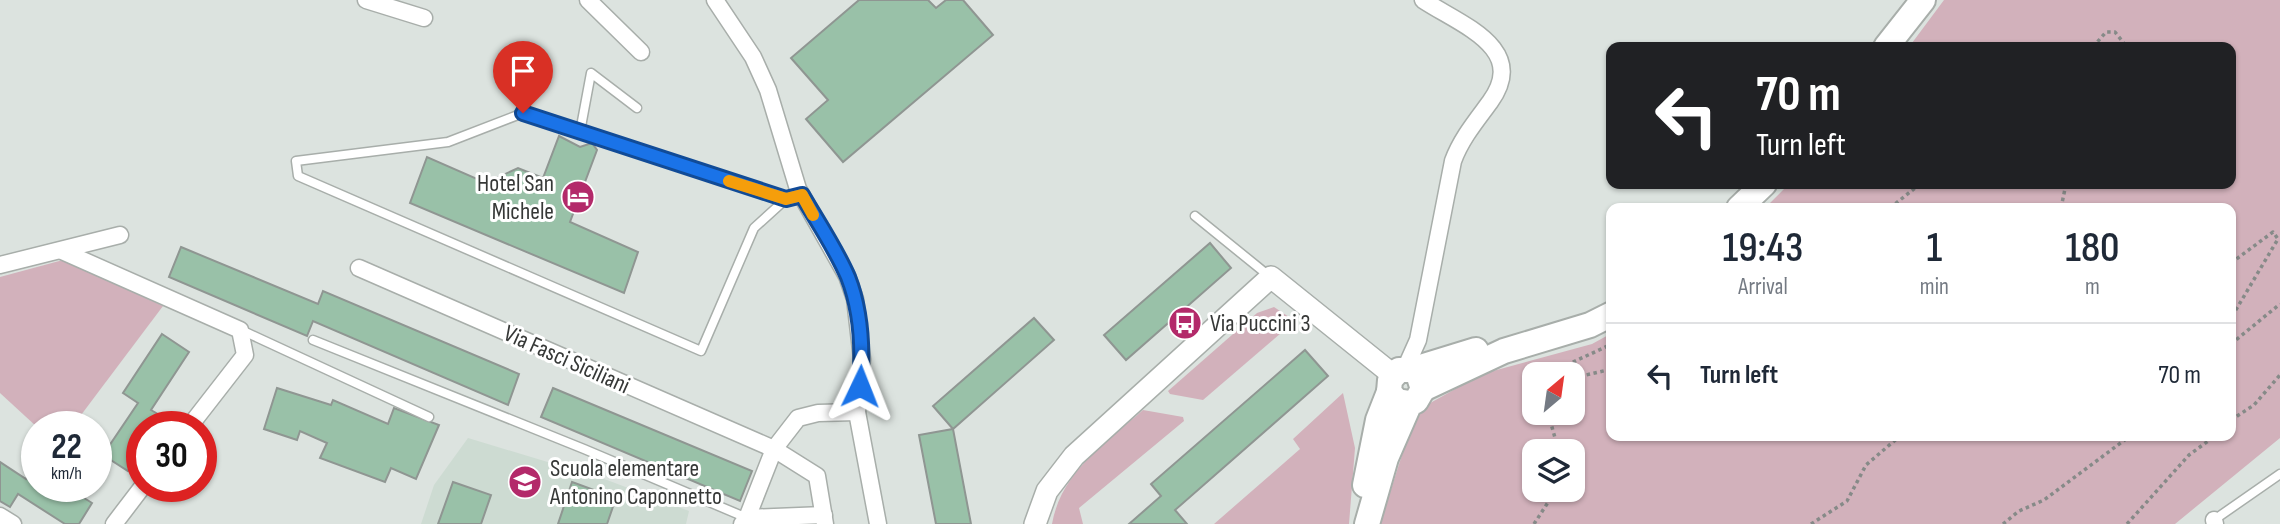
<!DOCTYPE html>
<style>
:root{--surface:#fff;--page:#f6f6f7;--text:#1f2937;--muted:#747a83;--line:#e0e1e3}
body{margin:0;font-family:"Sofia Sans Condensed",sans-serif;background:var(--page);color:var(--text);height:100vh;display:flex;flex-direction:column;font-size:26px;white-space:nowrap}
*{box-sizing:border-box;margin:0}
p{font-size:23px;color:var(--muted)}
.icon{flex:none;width:38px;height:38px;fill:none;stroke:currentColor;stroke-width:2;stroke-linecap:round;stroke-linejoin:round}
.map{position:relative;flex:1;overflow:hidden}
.panel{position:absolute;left:1606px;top:203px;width:630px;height:238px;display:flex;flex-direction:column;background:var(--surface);border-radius:14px;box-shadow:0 2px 5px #0004}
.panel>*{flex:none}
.top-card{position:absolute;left:1606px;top:42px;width:630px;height:147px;border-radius:14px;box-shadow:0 2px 5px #0004;background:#202124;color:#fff;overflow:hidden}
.needle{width:46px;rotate:29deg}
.buttons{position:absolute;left:1522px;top:362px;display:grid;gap:14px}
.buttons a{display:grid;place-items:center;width:63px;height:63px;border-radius:14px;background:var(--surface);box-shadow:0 2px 5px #0004;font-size:35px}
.speed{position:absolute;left:21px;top:411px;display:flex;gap:14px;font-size:35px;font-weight:700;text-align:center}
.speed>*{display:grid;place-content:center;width:91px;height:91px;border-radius:50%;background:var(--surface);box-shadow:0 2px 5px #0004;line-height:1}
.speed small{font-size:18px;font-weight:400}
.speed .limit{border:10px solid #d22;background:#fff;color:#111}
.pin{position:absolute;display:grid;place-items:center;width:60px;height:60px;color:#fff;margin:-72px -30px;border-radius:50% 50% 50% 0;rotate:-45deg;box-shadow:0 0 7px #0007}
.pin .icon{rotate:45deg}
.me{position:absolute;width:77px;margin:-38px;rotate:2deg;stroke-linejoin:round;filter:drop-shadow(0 0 5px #0008)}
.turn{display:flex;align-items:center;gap:24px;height:147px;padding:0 35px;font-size:32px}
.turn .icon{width:91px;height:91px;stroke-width:2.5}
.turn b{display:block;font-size:49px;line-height:60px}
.eta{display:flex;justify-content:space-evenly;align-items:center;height:119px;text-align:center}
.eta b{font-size:42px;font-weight:600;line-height:49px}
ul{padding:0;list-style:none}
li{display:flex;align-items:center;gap:21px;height:105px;padding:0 35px;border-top:2px solid var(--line)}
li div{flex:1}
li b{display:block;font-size:26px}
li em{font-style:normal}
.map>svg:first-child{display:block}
</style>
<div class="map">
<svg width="2280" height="524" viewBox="0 0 2280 524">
<rect width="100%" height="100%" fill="#dce3df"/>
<path fill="#cddbd2" d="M468,438L607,480L689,511L686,524H421L434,485Z"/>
<g fill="#d2b1bb" fill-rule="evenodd">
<path d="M1944,0H2280V438L2175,524H1380L1416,411L1482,374L1592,344L1612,333V436H2231V208H1765L1789,184H2231V47H1909ZM1535,374H1573V413H1535ZM1535,452H1573V490H1535Z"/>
<path d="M63,260L163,306L72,427H37L0,393V277Z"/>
<path d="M1274,307L1295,321L1203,400L1170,394L1168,391L1257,313Z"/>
<path d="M1343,393L1355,448L1349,524H1214L1300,449L1293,439Z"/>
<path d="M1143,410L1183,417L1184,421L1079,508L1083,524H1052C1061,472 1107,442 1143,410Z"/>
</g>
<g fill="#99c1a8" stroke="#8f9692" stroke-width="2">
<path d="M859,0H928L936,8L946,0H963L993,35L843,162L806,119L828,100L791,58Z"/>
<path d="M559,136L580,147L592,143L597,150L570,222L638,252L624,293L410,203L427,157L486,183L518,168L543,178Z"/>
<path d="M1210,243L1231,268L1126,360L1104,335Z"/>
<path d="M181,247L318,304L323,291L519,374L508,405L313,321L307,336L169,277Z"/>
<path d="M1034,318L1054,340L953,429L933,406Z"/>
<path d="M162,334L189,352L151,410L163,417L156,427H142V449L128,471L103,455L138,403L123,393Z"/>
<path d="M1305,350L1328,376L1175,510L1187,524H1129L1161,496L1151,484Z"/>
<path d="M277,388L331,405L333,400L388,424L394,408L439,425L416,479L391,468L385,482L320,458L327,443L300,431L297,440L264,429Z"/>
<path d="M553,388L752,471L740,501L541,417Z"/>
<path d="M953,429L971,524H936L919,435Z"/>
<path d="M37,461V486H65L92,503L79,524H65L18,494L10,507L0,501V462L26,479Z"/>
<path d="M453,482L491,495L481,524H438Z"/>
<path d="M572,482L616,498L607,524H558Z"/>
</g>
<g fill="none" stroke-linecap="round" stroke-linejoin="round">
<defs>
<g id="lane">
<path d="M580,132L591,73L637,108"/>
<path d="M786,199L754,228L701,351L298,176L296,161L448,142L523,113L786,199L802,195"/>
<path d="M1195,216L1269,276"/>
<path d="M241,330L429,417"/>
<path d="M313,340L584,449L747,518"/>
<path d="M2214,520L2280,474"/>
</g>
<g id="street">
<path d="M366,0L424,18"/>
<path d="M588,0L641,52"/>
<path d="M715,0L753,57L768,90L798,189L847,276L855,299L862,359L857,412L878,524"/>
<path d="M62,251L240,330L245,355L189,427"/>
<path d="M0,265L120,235"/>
<path d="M359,268L774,449L798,418L818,413L857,412"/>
<path d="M1405,369L1418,340L1453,161C1461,139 1476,121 1490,102C1529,48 1461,25 1423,0"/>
<path d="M0,516L13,524"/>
<path d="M747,518L774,449L817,476L825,524"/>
<path d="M2214,520L2215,524"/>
<path d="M114,524L143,486"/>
<path d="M742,524L747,518L824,515"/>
</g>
<path id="secondary" d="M1035,524L1047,491L1074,456L1271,277L1393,375"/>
<g id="primary">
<path d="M1886,47L1923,0"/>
<path d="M1739,208L1764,184"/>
<path d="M1411,370L1476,350"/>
<path d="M1423,389L1504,351L1590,325L1612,314"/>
<path d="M1365,485L1378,420L1389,392"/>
<path d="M1367,524L1386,458L1410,403L1416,401L1423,389L1418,374L1411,370H1399L1390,380L1389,392L1397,401L1410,403"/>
</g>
</defs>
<use href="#lane" stroke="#a8aeaa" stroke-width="11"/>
<use href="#street" stroke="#a8aeaa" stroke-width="19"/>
<use href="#secondary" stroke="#a8aeaa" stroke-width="24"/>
<use href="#primary" stroke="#a8aeaa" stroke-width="28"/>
<g stroke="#868a88" stroke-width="3.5" stroke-dasharray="3.5 3.5" stroke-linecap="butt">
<path d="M2093,47L2106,32H2115L2127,47"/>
<path d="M1890,208L1920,184"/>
<path d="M2061,208L2066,184"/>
<path d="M2231,263L2273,232L2278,239L2231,318"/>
<path d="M2231,344L2280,304"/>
<path d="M1526,376L1535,381"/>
<path d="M1573,378L1612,369"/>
<path d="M1535,394L1527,384L1526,376L1558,369L1612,344"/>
<path d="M1548,413L1559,452"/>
<path d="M2231,420L2254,405L2280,375"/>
<path d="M1534,524L1556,490"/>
<path d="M1811,524L1847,501L1866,465L1900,436"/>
<path d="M2003,524L2019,511L2044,500L2130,436"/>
<path d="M2127,524L2189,455L2215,436"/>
</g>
<use href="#lane" stroke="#fff" stroke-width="8"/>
<use href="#street" stroke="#fff" stroke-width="16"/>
<use href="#secondary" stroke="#fff" stroke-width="21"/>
<use href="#primary" stroke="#fff" stroke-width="24"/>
</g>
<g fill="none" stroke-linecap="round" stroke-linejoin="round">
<defs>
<path id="route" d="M523,113L786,199L802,195C817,221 836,249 848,277C861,310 863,351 860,386"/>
</defs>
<use href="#route" stroke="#114b97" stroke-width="18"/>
<use href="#route" stroke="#1a73e8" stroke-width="12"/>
<path stroke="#f59e0b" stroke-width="12" d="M729,181L786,199L802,195L813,215"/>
</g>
<defs>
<symbol id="hotel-disc" viewBox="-11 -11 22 22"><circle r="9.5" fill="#b32a6a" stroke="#fff"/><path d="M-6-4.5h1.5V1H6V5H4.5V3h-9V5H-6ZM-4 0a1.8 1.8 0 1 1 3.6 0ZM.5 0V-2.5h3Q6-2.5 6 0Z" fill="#fff"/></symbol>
<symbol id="bus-disc" viewBox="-11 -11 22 22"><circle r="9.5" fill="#b32a6a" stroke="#fff"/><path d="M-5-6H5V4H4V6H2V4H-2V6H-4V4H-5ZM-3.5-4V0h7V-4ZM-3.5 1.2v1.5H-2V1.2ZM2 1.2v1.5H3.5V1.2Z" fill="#fff"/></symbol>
<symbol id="school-disc" viewBox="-11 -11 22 22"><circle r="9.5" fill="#b32a6a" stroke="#fff"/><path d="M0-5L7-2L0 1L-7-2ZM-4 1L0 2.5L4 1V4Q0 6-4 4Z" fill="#fff"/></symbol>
</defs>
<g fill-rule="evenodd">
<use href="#hotel-disc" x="559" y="178" width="38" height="38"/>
<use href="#bus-disc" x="1166" y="304" width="38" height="38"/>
<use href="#school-disc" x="506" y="463" width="38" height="38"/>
</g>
<g text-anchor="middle" stroke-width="6" stroke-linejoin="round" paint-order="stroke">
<g font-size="24" fill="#363837" stroke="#fff" text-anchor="start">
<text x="554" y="191" text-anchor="end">Hotel San<tspan x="554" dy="28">Michele</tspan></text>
<text x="1210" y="331">Via Puccini 3</text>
<text x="550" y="476">Scuola elementare<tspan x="550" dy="28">Antonino Caponnetto</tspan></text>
</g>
<g font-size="24" fill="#363837" stroke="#fff">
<text transform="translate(567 359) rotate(24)" y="8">Via Fasci Siciliani</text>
</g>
</g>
</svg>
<div class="buttons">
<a><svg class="needle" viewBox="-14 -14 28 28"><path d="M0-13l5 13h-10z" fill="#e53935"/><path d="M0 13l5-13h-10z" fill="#747a83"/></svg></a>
<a><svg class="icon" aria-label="layers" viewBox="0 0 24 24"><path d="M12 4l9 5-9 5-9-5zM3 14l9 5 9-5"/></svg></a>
</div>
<div class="speed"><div>22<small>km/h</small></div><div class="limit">30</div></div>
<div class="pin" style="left:523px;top:113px;background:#d93025"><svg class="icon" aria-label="arrive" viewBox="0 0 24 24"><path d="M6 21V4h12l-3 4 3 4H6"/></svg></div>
<svg class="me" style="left:860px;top:386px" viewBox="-20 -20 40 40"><path d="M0-17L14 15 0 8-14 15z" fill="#1a73e8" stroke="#fff" stroke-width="4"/></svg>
<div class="top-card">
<div class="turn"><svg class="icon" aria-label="left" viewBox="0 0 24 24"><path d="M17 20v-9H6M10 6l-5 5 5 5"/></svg><div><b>70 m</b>Turn left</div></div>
</div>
<section class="panel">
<div class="eta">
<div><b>19:43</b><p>Arrival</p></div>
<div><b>1</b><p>min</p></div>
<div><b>180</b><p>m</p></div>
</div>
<ul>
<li><svg class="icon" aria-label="left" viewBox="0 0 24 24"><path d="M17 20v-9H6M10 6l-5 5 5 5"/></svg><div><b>Turn left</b></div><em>70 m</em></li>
</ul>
</section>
</div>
